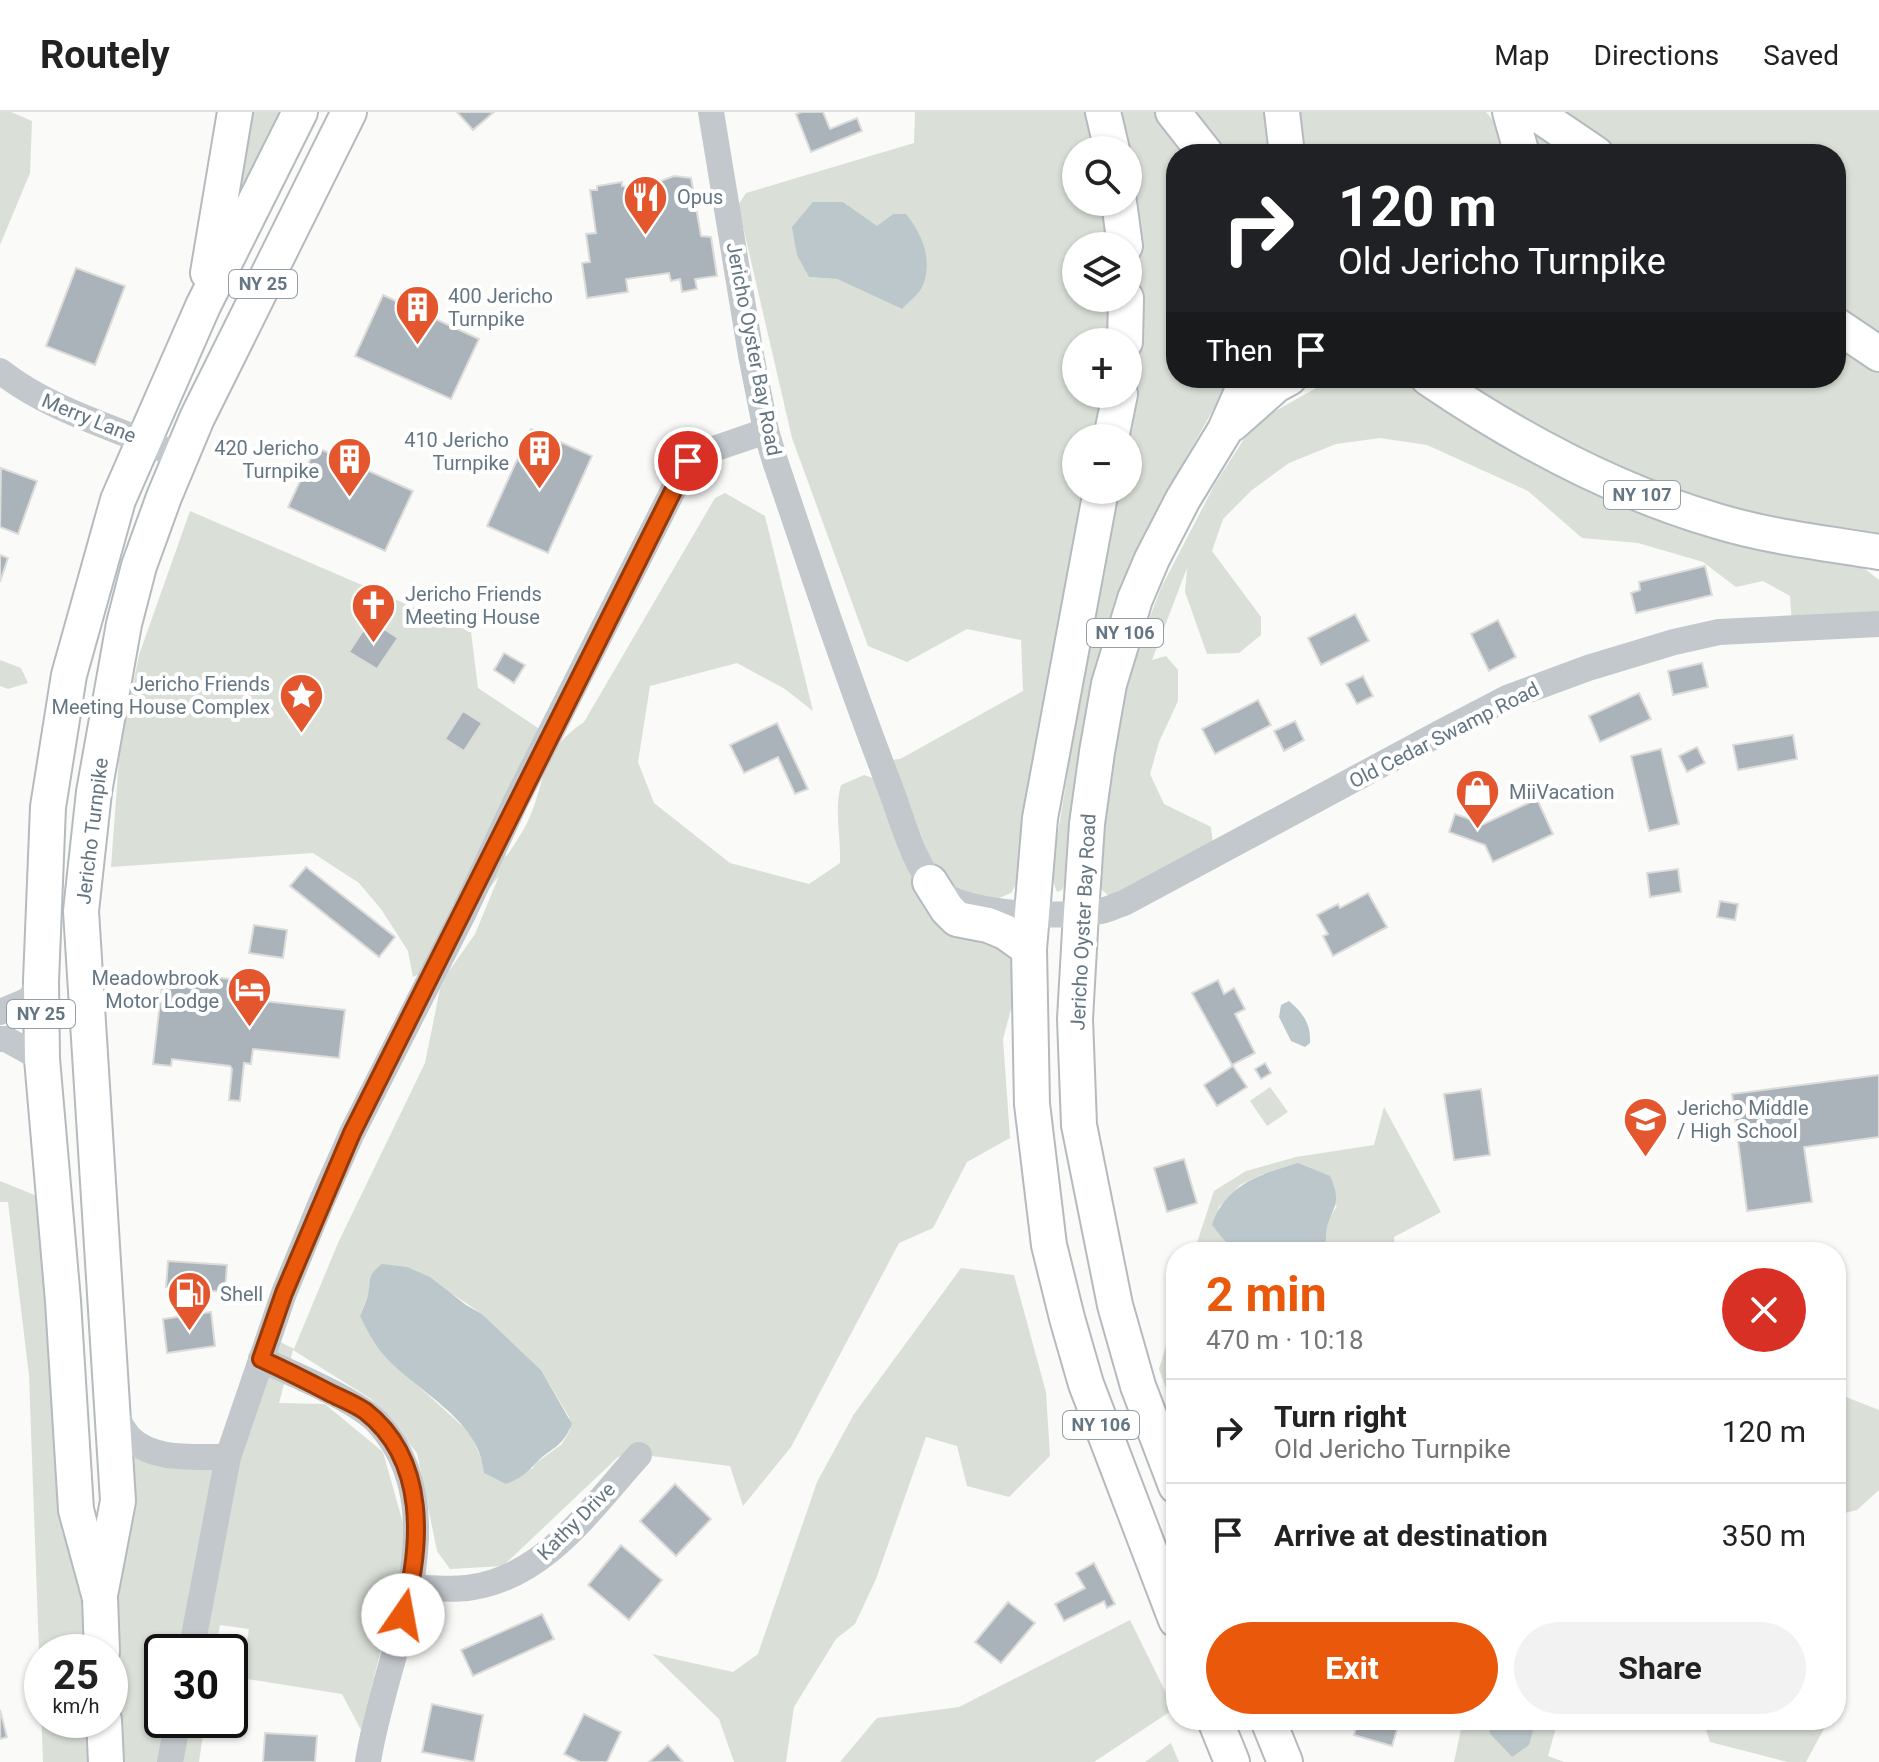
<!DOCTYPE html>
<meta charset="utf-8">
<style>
:root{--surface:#fff;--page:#f2f2f2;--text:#222;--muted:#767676;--line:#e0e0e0;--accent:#ea580c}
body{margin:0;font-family:Roboto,sans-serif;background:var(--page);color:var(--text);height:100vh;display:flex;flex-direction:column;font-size:30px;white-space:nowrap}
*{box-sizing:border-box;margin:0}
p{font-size:26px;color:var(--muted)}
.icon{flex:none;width:44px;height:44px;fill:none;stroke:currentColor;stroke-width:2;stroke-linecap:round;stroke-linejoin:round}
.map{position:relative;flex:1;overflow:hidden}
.panel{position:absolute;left:1166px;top:1130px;width:680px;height:488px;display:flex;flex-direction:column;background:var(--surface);border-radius:32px;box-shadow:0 2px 6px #0004}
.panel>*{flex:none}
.banner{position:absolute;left:1166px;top:32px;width:680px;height:244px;border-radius:32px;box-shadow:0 2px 6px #0004;background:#202124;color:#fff;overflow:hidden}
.tools{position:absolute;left:1062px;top:24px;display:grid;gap:16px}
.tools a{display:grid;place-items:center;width:80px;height:80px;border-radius:50%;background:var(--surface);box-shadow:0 2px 6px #0004;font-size:40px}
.speed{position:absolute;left:24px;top:1522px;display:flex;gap:16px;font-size:40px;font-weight:700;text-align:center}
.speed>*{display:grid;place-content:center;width:104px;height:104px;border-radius:50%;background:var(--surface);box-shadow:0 2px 6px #0004;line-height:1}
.speed small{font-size:20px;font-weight:400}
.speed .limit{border:4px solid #111;border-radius:12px;background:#fff;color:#111}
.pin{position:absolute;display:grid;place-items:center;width:68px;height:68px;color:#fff;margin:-34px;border:4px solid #fff;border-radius:50%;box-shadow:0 2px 8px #0007}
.me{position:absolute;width:88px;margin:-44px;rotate:12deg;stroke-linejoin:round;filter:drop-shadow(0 0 6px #0008)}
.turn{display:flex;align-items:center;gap:28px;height:168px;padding:0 40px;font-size:36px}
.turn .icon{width:104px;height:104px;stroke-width:2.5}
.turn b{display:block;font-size:56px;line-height:68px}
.then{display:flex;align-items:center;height:76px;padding:0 40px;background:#0003;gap:16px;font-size:30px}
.round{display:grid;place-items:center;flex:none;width:84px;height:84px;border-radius:42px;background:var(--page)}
.headline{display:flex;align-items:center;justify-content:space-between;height:136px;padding:0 40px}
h1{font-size:48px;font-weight:700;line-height:60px;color:var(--accent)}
.action{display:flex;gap:16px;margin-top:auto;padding:16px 40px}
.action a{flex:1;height:92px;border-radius:48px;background:var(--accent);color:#fff;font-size:32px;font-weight:700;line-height:92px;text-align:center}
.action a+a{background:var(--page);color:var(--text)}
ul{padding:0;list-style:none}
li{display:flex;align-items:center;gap:24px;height:104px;padding:0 40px;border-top:2px solid var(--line)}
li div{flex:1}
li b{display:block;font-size:30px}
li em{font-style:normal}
header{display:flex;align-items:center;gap:48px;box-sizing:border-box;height:112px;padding:0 40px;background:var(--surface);border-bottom:2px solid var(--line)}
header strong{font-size:38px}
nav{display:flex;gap:44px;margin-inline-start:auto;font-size:28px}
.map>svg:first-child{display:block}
</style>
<header>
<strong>Routely</strong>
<nav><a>Map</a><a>Directions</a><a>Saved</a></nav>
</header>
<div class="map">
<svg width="1879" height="1650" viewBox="0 0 1879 1650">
<rect width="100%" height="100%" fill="#fafaf8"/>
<g fill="#dadfd7" fill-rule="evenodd">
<path d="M0,0H11L32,9L30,61L0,133Z"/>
<path d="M246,0H281L231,105Z"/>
<path d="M915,0H1090L1098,38H1076V90H1109L1111,134H1076V186H1112L1111,230H1076V282H1110L1103,326H1076V378H1093L1020,766L1011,781L990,790L968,789L937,763L891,648L900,647L1023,579L1021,528L967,517L907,550L868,534L792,326L738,93L746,81L914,31ZM843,90L877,115L893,102L902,197L837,167L809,165Z"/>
<path d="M1116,0H1164L1193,42H1176V266H1231L1182,353L1133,453L1101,548L1075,659L1069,763L1062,778L1057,780L1051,763L1114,378H1128L1126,317L1139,220L1135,114L1128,67V38Z"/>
<path d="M1189,0H1269L1275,42H1219Z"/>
<path d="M1293,0H1486L1503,21L1509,42H1300Z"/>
<path d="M1555,0H1879V225L1836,197V42H1615Z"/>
<path d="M1528,11L1572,42H1533Z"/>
<path d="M1836,231L1879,261V431L1782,413L1665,376L1561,330L1452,266H1836Z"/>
<path d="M1334,266H1419L1521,329L1860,453L1879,468V509L1792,512L1790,484L1763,469L1736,475L1703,450L1638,431L1582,426L1528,379L1427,333L1380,326L1336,332L1289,351L1252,378L1223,407L1212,439L1261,505V523L1239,541L1207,542L1185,480L1187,456L1152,548L1166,544L1178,558V589L1159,630L1150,662L1164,692L1211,715L1213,733L1110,785L1094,771L1111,631L1137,538L1161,476L1215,372L1244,327L1268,303Z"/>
<path d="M725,381L765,404L813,599L785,577L737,551L650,574L638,650L654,691L730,751L809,772L840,751C841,725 834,697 841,673L864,663L873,666L917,766L1012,839L1014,886L1003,927L1010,1026L967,1050L933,1116L899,1131L791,1335L743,1394L730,1354L636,1342L618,1345L503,1454L450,1457L437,1439L417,1341L371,1287L293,1238L279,1291L325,1292L383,1340L408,1429L361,1618L342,1582L241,1566L249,1517L220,1513L215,1540H162V1608H205L199,1650H43L29,1263L8,1090H0V1069L42,1086L99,1485L130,1324L227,1343L267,1223L294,1237L338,1131L425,951L440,877L447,862L475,822L499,764L421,861L413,865L408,839L381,797L359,771L313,741L111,755L120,634L139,543L190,399L471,520L478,576L541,618L503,731L506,745C514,733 523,720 529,707C547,664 541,639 584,610L715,386ZM370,1178L454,1183L482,1202L541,1258L569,1305L570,1318L562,1332L536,1351L532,1357L483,1350L470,1321L382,1241L360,1204ZM42,1540H110V1608H42Z"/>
<path d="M0,548L21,556L28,571L8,577L0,574Z"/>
<path d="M1270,975L1288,1000L1267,1014L1250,989Z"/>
<path d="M1384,995L1441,1100L1394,1125L1395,1140H1312L1326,1129L1325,1113L1337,1094L1263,1062L1240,1073L1218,1096L1225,1129L1243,1140H1194L1214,1079L1246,1059L1296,1045L1374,1033Z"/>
<path d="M961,1156L1014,1163L1046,1280L1050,1344L1009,1385L967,1374L957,1334L926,1325L876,1467L855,1512L836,1527L794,1595L786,1650H734L719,1607L652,1542L733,1560L758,1542L817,1370L854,1302Z"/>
<path d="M1176,1200V1306L1159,1257Z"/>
<path d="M1836,1281L1879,1298V1378L1857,1398L1836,1403Z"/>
<path d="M1130,1508L1174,1597L1094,1650H840L877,1606L959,1595Z"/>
<path d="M1446,1608H1487L1490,1622L1512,1645L1535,1614L1536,1608H1558L1548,1644L1564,1650H1454L1462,1613Z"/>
<path d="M1703,1608H1826L1827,1611L1806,1650H1788L1710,1630Z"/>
<path d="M1171,1631L1179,1650H1145Z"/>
</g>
<g fill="#bbc7cb">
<path d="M813,90H843L877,114L893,102H906C922,122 933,147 923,173C920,182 908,190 902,197L837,167L809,165L797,143L792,115Z"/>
<path d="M1289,889C1303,901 1311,912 1310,931L1305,935L1291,929L1279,905L1281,893Z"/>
<path d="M1298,1051L1330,1064C1346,1099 1325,1097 1326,1129L1312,1140H1243L1225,1129L1212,1113C1226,1072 1259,1063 1298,1051Z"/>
<path d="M382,1152L407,1155L430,1165L466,1193L482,1202L541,1258L572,1312C561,1337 553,1334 537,1350C525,1362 523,1365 506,1372L484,1361C480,1306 414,1279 382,1241C373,1230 366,1216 360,1204C363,1197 366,1190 368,1183C372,1165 366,1165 382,1152Z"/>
<path d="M1487,1608H1536L1529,1633L1512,1645L1490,1622Z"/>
</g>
<g fill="#aab3b9" stroke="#dcdcda" stroke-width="2">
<path d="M457,0H494L473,18Z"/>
<path d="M802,0H823L830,17L857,6L862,19L811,40L796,2Z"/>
<path d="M674,64L691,66L701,124L711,125L717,164L695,167L697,177L682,180L680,167L671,169L669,161L626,167L628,180L587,186L582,151L590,150L586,122L596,121L590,78H597V74L622,70V74L628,75L655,71Z"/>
<path d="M76,156L125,174L95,253L46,234Z"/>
<path d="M383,183L479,227L451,287L355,244Z"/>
<path d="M531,317L592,344L548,441L487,414Z"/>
<path d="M316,335L413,379L385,439L288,395Z"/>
<path d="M1,356L37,369L18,422L0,415Z"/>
<path d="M0,443L8,446L0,470Z"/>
<path d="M1705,454L1712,483L1636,501L1631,481L1640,478L1639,470Z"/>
<path d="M1355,502L1369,529L1321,553L1308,526Z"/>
<path d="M370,508L398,526L377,557L349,540Z"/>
<path d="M1498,508L1516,545L1489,559L1471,522Z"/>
<path d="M504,541L525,553L514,571L494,558Z"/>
<path d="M1702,551L1708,575L1673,583L1668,559Z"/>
<path d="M1363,564L1373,584L1357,592L1346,572Z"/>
<path d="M1639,581L1651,607L1600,630L1589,604Z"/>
<path d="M1258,588L1271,613L1215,642L1202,617Z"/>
<path d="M463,599L482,611L464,639L445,627Z"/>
<path d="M1295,609L1304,628L1284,639L1274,619Z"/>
<path d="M777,611L808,677L795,682L778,645L744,661L730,633Z"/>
<path d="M1793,623L1797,647L1738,658L1733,633Z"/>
<path d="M1697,635L1705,651L1687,660L1679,644Z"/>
<path d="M1661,637L1679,712L1649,719L1631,644Z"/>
<path d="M1537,687L1553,722L1493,750L1485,733L1449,720L1455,702L1484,712Z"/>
<path d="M306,755L395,825L379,845L290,774Z"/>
<path d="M1678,757L1681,780L1650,785L1647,761Z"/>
<path d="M1368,781L1387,815L1333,844L1323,824L1328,822L1317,803L1338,792L1340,796Z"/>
<path d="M1720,789L1738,792L1735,808L1717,805Z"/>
<path d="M254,813L287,818L283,846L249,841Z"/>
<path d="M192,863L230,867L228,885L345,898L339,946L253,937L251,952L244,951L240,989L229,988L232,957L230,954L172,947L171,954L153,952L163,864L191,867Z"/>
<path d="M1218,868L1224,882L1234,876L1245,897L1235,902L1255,941L1232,953L1192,881Z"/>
<path d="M1265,951L1271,961L1261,967L1255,957Z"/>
<path d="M1233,954L1247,975L1217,994L1204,973Z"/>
<path d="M1879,963V1025L1804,1035L1812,1090L1747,1099L1732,982Z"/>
<path d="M1481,977L1490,1043L1454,1048L1444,982Z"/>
<path d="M1184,1047L1197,1091L1167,1100L1154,1056Z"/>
<path d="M168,1149L227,1153L225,1180L166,1175Z"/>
<path d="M211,1200L215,1234L167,1241L163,1207Z"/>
<path d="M675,1372L711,1407L676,1444L640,1409Z"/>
<path d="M621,1433L662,1468L629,1508L588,1473Z"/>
<path d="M1094,1451L1115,1492L1107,1496L1104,1489L1064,1509L1055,1492L1085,1476L1076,1461Z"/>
<path d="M1008,1490L1035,1511L1001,1551L975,1530Z"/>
<path d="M542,1502L554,1527L473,1564L461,1538Z"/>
<path d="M432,1592L483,1603L474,1650L422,1640Z"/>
<path d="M0,1598L7,1625L0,1627Z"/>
<path d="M584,1602L621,1620L607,1650H580L564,1642Z"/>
<path d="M1358,1608H1400L1392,1634L1354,1623Z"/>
<path d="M265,1621L317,1624L315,1650H263Z"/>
<path d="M668,1633L683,1650H649Z"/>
</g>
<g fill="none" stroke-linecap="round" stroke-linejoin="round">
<defs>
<g id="major">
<path d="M1103,0L1112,38"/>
<path d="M1173,0L1206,42"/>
<path d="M1282,0L1287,42"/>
<path d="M1510,0L1522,42"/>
<path d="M1534,0L1596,42"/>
<path d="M1119,90L1125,134"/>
<path d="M208,161L235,0"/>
<path d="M1836,213L1879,242"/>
<path d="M1125,230L1126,186"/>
<path d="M1428,266C1516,326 1614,379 1717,409C1769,425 1825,431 1879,440"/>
<path d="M1232,312L1276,273L1289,266"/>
<path d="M1111,326L1120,282"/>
<path d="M1101,378L1040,706L1029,837L1032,992L1049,1133L1067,1206L1086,1272L1176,1508"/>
<path d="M930,770L947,797L957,807L988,813L1005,820L1029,837"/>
<path d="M1176,1374L1138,1274L1115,1193L1079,1013L1075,907L1081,801L1087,712L1097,640L1109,572L1135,487L1152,447L1183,387L1225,318L1248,266"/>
<path d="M101,1478L118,1389L81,799L94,680L124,512L139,454L164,385L197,306L349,0"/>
<path d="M102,1540L100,1486L76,1398L63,1189L42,947L41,869L48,695L69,563L118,388L203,194L300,0"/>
<path d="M104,1608L106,1650"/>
<path d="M1215,1608L1232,1650"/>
<path d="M1268,1608L1285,1650"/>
</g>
</defs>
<use href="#major" stroke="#b5babe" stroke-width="38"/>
<g stroke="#c3c8cc" stroke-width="26">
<path d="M711,0L751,243L766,319L775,349C812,459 849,569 891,678C902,707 916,761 941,781C969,804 1065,806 1101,799C1109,797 1117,793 1124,791L1440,621L1507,586L1588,556L1674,530L1719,520L1879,512"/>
<path d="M0,259C55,302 120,316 182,346"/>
<path d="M0,900L29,888L41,869"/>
<path d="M0,927H6L42,947"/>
<path d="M261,1247C292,1262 357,1288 378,1311C462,1402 383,1546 368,1650"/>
<path d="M113,1297C117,1306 122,1317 129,1325C153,1350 196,1344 228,1345"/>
<path d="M411,1475C429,1476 449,1478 467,1476C544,1467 591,1396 639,1343"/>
<path d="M191,1540L228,1345L284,1181L321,1091L352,1021L464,800L516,689L690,345L766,319"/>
<path d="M170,1650L178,1608"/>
</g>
<use href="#major" stroke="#fff" stroke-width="34"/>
</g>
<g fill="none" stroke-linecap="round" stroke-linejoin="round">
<defs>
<path id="route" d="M403,1503C422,1434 428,1348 365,1299C355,1292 343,1287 332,1282C309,1270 285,1258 261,1247L284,1181L352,1021L688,349"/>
</defs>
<use href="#route" stroke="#983908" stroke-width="20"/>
<use href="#route" stroke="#ea580c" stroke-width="14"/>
</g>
<defs>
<symbol id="restaurant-pin" viewBox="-11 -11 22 30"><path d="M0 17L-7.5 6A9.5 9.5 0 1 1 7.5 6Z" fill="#e4572e" stroke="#fff"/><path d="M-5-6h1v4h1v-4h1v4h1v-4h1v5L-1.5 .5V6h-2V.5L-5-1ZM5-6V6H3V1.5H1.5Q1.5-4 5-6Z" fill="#fff"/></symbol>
<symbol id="building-pin" viewBox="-11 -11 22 30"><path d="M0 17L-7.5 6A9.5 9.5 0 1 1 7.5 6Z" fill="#e4572e" stroke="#fff"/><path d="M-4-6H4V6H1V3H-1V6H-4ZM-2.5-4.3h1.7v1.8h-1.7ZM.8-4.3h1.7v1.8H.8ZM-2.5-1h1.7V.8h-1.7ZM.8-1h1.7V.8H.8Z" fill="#fff"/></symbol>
<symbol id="church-pin" viewBox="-11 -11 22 30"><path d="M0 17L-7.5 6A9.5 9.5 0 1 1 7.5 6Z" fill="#e4572e" stroke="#fff"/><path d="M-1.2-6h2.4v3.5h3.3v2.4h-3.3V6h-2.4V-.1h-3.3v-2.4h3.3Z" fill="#fff"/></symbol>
<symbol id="sight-pin" viewBox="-11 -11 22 30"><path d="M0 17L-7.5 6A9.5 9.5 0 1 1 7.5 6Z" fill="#e4572e" stroke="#fff"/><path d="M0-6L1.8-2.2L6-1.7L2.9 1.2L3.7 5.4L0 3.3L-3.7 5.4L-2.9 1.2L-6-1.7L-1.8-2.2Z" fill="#fff"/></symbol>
<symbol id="shop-pin" viewBox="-11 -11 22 30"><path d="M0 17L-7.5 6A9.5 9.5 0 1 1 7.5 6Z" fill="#e4572e" stroke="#fff"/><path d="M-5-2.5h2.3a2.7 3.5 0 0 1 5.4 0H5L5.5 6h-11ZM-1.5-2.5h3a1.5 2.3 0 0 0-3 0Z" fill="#fff"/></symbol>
<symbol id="hotel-pin" viewBox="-11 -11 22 30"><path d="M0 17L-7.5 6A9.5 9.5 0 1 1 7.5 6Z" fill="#e4572e" stroke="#fff"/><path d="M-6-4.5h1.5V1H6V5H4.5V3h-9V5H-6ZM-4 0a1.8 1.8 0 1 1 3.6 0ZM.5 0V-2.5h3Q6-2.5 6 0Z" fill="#fff"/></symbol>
<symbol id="school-pin" viewBox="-11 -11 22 30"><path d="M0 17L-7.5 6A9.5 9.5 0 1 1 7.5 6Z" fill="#e4572e" stroke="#fff"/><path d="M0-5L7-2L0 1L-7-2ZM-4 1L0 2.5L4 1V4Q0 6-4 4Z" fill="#fff"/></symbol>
<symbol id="fuel-pin" viewBox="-11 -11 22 30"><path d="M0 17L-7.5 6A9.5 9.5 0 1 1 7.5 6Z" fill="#e4572e" stroke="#fff"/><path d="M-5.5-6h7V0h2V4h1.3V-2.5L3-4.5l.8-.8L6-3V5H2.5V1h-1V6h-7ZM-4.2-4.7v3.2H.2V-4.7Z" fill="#fff"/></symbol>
</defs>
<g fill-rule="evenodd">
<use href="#restaurant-pin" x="620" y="60" width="51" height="69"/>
<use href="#building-pin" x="392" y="170" width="51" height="69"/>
<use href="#building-pin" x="514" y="314" width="51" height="69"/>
<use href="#building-pin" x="324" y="322" width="51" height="69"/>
<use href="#church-pin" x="348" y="468" width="51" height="69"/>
<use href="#sight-pin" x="276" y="558" width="51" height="69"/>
<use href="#shop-pin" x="1452" y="654" width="51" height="69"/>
<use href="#hotel-pin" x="224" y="852" width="51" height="69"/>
<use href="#school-pin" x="1620" y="982" width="51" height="69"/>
<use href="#fuel-pin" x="164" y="1156" width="51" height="69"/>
</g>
<g text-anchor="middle" stroke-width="8" stroke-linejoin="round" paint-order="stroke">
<g fill="#fff" stroke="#939fa8" stroke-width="2">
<rect x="229" y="158" width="68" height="28" rx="6"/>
<rect x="1604" y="369" width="76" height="28" rx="6"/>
<rect x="1087" y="507" width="76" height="28" rx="6"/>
<rect x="7" y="888" width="68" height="28" rx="6"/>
<rect x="1063" y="1299" width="76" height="28" rx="6"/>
</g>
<g font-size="18" font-weight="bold" fill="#657683">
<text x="263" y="178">NY 25</text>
<text x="1642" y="389">NY 107</text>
<text x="1125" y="527">NY 106</text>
<text x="41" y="908">NY 25</text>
<text x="1101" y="1319">NY 106</text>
</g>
<g font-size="20" fill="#657683" stroke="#fff" text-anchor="start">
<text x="677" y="92">Opus</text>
<text x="448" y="191">400 Jericho<tspan x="448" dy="23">Turnpike</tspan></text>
<text x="509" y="335" text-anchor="end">410 Jericho<tspan x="509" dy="23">Turnpike</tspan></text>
<text x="319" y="343" text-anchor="end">420 Jericho<tspan x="319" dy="23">Turnpike</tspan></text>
<text x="405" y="489">Jericho Friends<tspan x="405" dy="23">Meeting House</tspan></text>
<text x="270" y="579" text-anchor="end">Jericho Friends<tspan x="270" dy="23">Meeting House Complex</tspan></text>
<text x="1509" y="687">MiiVacation</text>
<text x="219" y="873" text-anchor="end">Meadowbrook<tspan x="219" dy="23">Motor Lodge</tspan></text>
<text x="1677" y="1003">Jericho Middle<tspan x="1677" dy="23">/ High School</tspan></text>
<text x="220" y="1189">Shell</text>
</g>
<g font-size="20" fill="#657683" stroke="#fff">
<text transform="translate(754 237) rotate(79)" y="7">Jericho Oyster Bay Road</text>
<text transform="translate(89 306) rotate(22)" y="7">Merry Lane</text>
<text transform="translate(1444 623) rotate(-27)" y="7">Old Cedar Swamp Road</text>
<text transform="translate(92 719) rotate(-83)" y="7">Jericho Turnpike</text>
<text transform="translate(1083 810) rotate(-87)" y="7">Jericho Oyster Bay Road</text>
<text transform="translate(576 1409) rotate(-45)" y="7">Kathy Drive</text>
</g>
</g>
</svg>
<div class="tools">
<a><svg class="icon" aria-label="search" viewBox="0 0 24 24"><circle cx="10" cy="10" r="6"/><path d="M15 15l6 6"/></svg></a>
<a><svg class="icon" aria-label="layers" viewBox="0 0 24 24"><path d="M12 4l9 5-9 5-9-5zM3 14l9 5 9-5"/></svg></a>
<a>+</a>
<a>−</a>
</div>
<div class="speed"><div>25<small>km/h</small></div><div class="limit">30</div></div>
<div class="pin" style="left:688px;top:349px;background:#d93025"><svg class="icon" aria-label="arrive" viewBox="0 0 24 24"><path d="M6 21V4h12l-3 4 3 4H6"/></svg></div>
<svg class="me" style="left:403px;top:1503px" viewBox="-20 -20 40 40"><circle r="19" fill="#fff"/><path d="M0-13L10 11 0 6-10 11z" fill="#ea580c"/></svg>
<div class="banner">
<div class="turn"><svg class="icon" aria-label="right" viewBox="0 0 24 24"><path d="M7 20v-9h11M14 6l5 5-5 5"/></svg><div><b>120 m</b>Old Jericho Turnpike</div></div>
<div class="then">Then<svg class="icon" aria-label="arrive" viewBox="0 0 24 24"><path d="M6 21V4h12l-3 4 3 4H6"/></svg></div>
</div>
<section class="panel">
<div class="headline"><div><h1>2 min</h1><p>470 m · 10:18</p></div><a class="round" style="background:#d93025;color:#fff"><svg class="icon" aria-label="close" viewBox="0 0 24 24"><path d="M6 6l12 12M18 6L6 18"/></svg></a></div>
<ul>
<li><svg class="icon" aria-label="right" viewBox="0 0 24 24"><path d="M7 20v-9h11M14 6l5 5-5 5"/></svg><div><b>Turn right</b><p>Old Jericho Turnpike</p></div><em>120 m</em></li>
<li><svg class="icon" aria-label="arrive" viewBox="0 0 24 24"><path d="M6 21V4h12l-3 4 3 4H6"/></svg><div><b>Arrive at destination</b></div><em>350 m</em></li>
</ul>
<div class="action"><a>Exit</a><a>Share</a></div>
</section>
</div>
